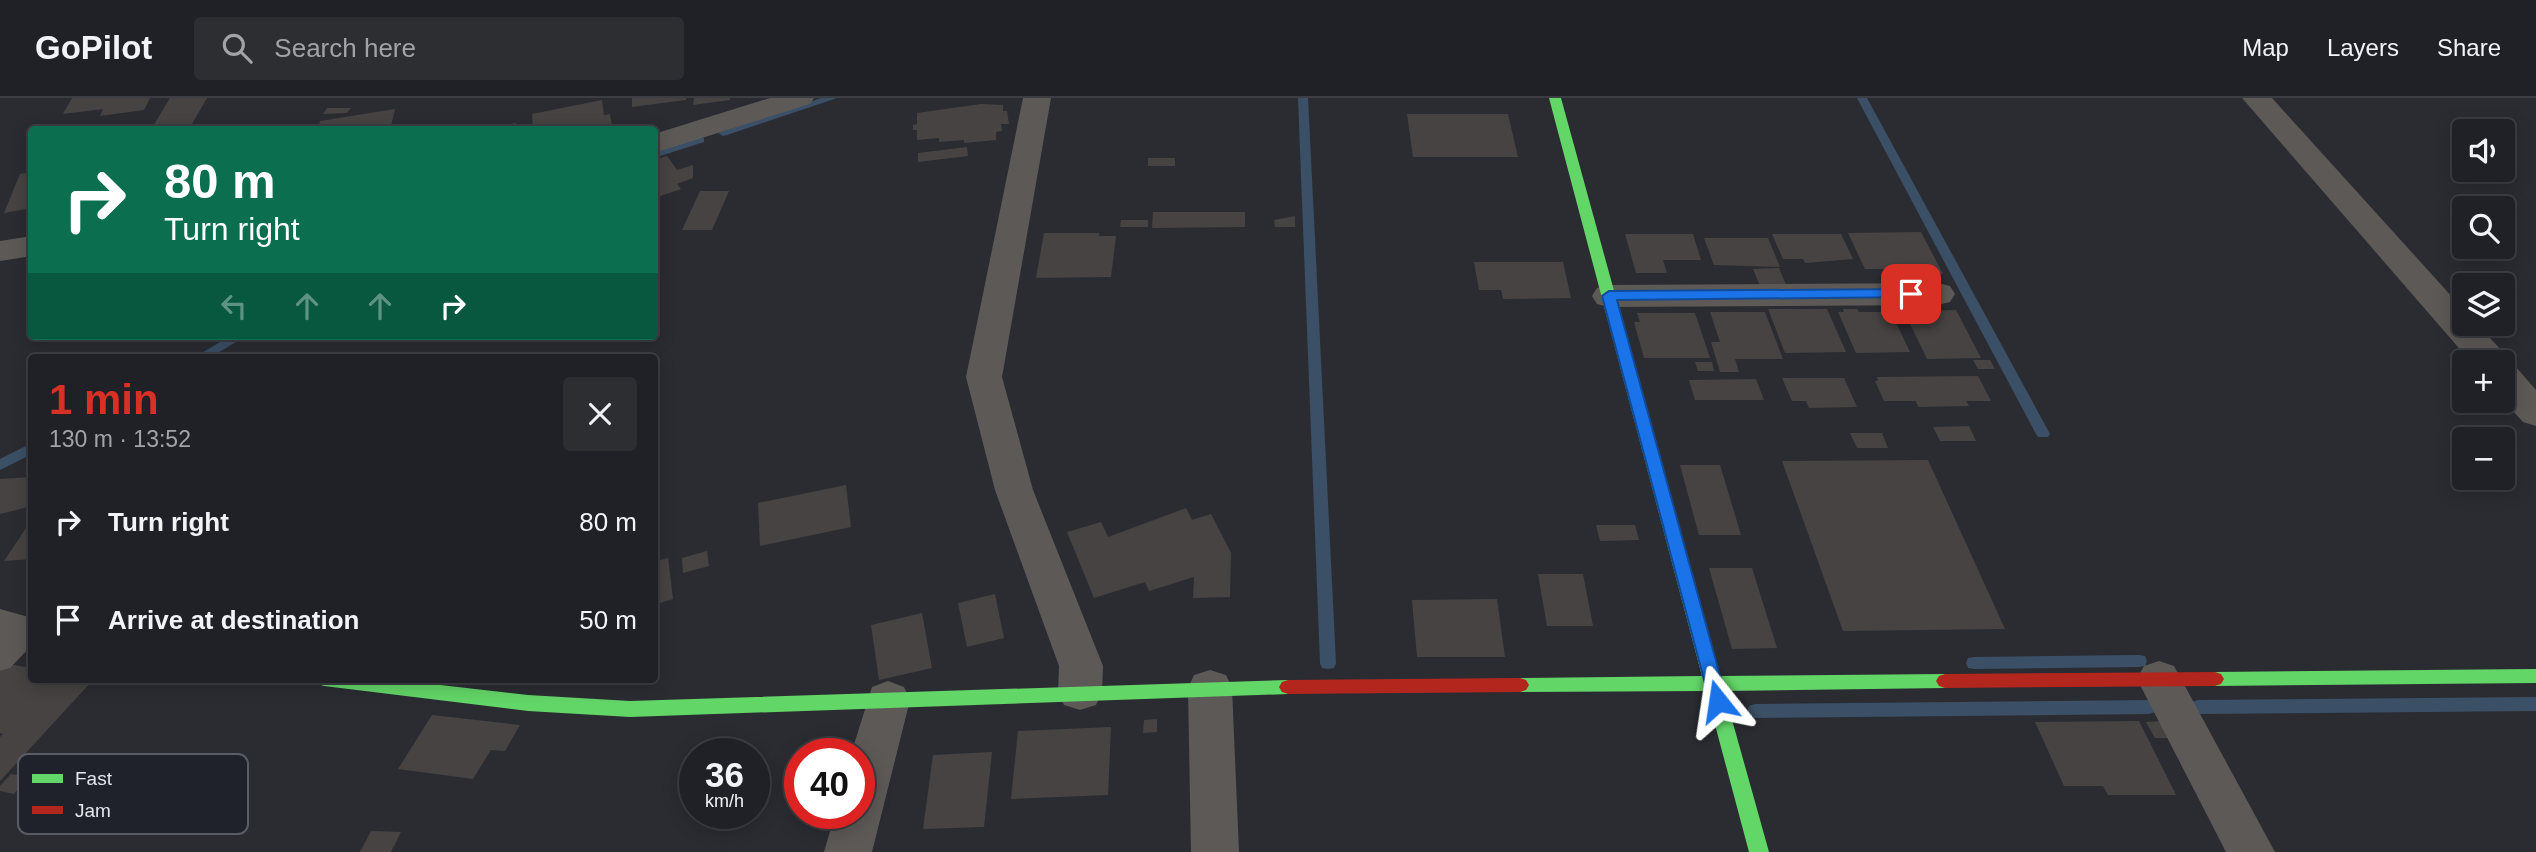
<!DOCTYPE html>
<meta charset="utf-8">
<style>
:root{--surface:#202126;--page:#2d2e32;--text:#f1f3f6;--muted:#a2a3a7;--line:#3d3e43;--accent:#d93025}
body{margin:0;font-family:Helvetica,sans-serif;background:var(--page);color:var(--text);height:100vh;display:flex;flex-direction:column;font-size:26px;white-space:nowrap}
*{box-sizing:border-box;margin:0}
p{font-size:23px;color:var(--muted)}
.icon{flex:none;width:38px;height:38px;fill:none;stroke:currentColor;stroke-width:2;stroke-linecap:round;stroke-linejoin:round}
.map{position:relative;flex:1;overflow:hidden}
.details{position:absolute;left:28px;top:256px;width:630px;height:329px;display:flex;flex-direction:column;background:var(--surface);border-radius:7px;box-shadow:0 4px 18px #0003,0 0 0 2px var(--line)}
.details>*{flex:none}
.guide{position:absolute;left:28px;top:28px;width:630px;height:214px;border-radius:7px;box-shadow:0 4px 18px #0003,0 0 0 2px var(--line);background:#0b6e4f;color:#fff;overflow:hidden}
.controls{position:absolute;left:2452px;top:21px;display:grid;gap:14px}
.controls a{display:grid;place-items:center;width:63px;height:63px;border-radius:7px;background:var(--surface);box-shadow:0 4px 18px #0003,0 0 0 2px var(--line);font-size:35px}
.speed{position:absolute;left:679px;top:640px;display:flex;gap:14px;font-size:35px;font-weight:700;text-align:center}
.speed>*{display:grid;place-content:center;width:91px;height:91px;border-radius:50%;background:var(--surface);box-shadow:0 4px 18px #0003,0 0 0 2px var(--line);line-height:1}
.speed small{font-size:18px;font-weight:400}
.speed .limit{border:10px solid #d22;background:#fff;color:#111}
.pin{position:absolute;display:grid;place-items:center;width:60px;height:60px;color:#fff;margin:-30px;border-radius:14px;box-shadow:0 4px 10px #0006}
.me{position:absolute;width:77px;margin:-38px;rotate:345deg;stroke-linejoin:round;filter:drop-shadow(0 0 5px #0008)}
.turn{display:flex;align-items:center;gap:24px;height:147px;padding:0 21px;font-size:32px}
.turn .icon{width:91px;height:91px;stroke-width:2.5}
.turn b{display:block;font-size:49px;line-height:60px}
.lanes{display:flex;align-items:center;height:66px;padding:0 21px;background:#0003;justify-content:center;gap:35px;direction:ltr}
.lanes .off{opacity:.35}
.round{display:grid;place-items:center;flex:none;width:74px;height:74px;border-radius:7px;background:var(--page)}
.headline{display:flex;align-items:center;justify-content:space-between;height:119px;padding:0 21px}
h1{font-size:42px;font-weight:700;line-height:52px;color:var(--accent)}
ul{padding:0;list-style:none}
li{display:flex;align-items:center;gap:21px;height:98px;padding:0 21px}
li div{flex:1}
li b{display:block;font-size:26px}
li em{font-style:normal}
header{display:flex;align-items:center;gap:42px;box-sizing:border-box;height:98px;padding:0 35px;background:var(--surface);border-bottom:2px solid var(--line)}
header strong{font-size:33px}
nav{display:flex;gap:38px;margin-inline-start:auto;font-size:24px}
.search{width:490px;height:63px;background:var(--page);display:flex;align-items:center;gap:18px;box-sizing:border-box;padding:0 24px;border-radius:7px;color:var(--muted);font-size:26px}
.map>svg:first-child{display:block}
</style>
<header>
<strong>GoPilot</strong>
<div class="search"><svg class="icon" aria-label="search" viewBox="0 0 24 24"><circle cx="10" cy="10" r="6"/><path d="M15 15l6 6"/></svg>Search here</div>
<nav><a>Map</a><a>Layers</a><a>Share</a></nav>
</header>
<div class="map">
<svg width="2536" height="754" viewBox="0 0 2536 754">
<rect width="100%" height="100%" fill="#2b2c32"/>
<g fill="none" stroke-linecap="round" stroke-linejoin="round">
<g fill="#3b5067" fill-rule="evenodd">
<path d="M821,0H837L727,37L723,38L718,35Z"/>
<path d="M1298,0H1308L1336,565L1334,570L1328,571L1322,570L1320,565Z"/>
<path d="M1857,0H1867L2050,336L2048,339H2038L2036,336Z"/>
<path d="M700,39L704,40V44L654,60V53Z"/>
<path d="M230,238H246L211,259H195Z"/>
<path d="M32,345V356L0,372V361Z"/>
<path d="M2139,557L2145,558L2147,563L2145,568L2139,569L1974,571L1968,570L1966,565L1968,560L1974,559Z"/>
<path d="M2536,599V613L2198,616L2192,614L2190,609L2192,604L2198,602Z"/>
<path d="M2149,602L2155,604L2157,609L2155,614L2149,616L1755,620L1749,618L1747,613L1749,608L1755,606Z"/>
</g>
</g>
<g fill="#464342">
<path d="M72,0H150L144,12L100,18L103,11L63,16Z"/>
<path d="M170,0H207L192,26L152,30Z"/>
<path d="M632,0H686V2L632,9Z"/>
<path d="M694,0H730V2L693,7Z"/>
<path d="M602,2L604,17L610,16L612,28L533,32L532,16Z"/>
<path d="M981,6L1003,7V13H1007L1009,26H1001L1002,33L996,34V42L964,45V42L939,44V40L917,42V32H913V27L917,26V15Z"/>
<path d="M327,10H351L347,15L323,16Z"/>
<path d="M395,11L390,32H318L320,23Z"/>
<path d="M1407,16H1508L1518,59H1413Z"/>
<path d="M516,25L517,32H477L494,27L495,29Z"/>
<path d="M967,49L968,58L918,64V55Z"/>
<path d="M667,58L677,72L693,67V80L677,86L681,91L654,100V62Z"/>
<rect x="1148" y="60" width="27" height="8"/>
<path d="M32,74V110L4,115L20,76Z"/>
<path d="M700,93H729L712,132H682Z"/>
<path d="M1153,114H1245V129L1152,130Z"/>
<path d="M1295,118V129H1275L1274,122Z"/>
<path d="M1121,122H1148V129H1120Z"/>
<path d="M1921,134L1943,176L1915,175L1912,171H1865L1848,135Z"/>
<path d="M1044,135H1099V138H1116L1111,179L1036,180Z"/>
<path d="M1625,136H1693L1701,162H1663L1667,175H1636Z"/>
<path d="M1772,136H1841L1853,161L1805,165L1803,161H1783Z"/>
<path d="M1704,140H1768L1780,169L1714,167Z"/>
<path d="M1474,164H1563L1571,200L1503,201L1501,192H1479Z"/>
<path d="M1779,170L1787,189L1760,188L1753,171Z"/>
<path d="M1902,209H1914L1916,213L1956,212L1981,260L1927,261Z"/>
<path d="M1768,211H1827L1846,254L1785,255Z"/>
<path d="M1843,211H1857L1859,214H1891L1910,254L1856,255L1838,214H1844Z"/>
<path d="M1710,214H1765L1783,261H1735L1739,274H1720L1711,244H1720Z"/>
<path d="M1637,215H1695L1710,260H1644L1634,224H1640Z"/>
<path d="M1973,262H1990L1995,271H1978Z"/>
<path d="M1695,264H1712L1714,273H1698Z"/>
<path d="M1978,278L1991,303H1966L1969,308L1918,309L1916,303H1884L1875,283H1878L1877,279Z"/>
<path d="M1782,280H1844L1857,309L1809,310L1806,303H1792Z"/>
<path d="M1756,281L1764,302H1695L1689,282Z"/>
<path d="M1969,328L1976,343H1940L1933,329Z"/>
<path d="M1850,335H1882L1888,350H1857Z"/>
<path d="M1928,362L2005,531L1843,533L1782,363Z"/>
<path d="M1680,367H1720L1741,437H1699Z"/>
<path d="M32,379V408L0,416V381Z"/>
<path d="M846,387L851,429L760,448L758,405Z"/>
<path d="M1186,410L1192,422L1211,416L1231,455L1230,499L1193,500L1194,479L1149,493L1145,484L1094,500L1067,434L1101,424L1108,439Z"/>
<path d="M32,421V461L4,463Z"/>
<path d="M1596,427H1635L1639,442L1600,443Z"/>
<path d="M707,453L709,468L683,475L682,460Z"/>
<path d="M668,460L673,501L654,507V464Z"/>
<path d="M1709,470H1752L1777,550L1732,551Z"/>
<path d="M1538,476H1583L1593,528H1547Z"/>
<path d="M995,496L1004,540L967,549L958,505Z"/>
<path d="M1497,501L1505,559H1417L1412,502Z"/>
<path d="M922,515L932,570L879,582L871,527Z"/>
<path d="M7,566L32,570V581H94L0,683V639L3,636L0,635V573Z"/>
<path d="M432,617L520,627L505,653L491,652L473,681L398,671Z"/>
<path d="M1157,621V634L1143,635L1144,622Z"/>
<path d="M2139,623L2176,697H2108L2103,688H2064L2035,624Z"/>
<path d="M2163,623L2171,640H2155L2146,624Z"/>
<path d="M1111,629L1108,697L1011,701L1018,633Z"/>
<path d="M992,654L984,729L923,731L933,657Z"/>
<path d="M11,676L29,679L14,696L0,693V688Z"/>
<path d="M371,733L401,734L391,754H360Z"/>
</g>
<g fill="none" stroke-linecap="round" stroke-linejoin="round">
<path fill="#5d5957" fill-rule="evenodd" d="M25,523L32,525V547L10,570L0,573V542L15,527Z"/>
<g fill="#5d5957" fill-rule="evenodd">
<path d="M770,0H814L810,6L654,55V36Z"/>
<path d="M1023,0H1051L1002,279L1033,392L1103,568L1102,594L1096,607L1080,612L1064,607L1058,594L1059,568L995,392L966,279Z"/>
<path d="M2242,0H2272L2464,212V226H2477L2504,255L2507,266L2515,268L2536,292V328L2523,324L2502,301V264H2471Z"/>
<path d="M32,138V158L0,163V143Z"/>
<path d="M1938,185L1950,188L1955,196L1950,204L1938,207L1609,209L1597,206L1592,198L1597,190L1609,187Z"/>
<path d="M0,511L32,520V554L0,545Z"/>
<path d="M2159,563L2174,568L2275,754H2226L2137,581L2144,568Z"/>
<path d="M1210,572L1226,577L1232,590L1239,754H1191L1188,590L1194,577Z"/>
<path d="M888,583L904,589L910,602L872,754H824L835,716H859V656H851L872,589Z"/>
</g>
<g fill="#63d668" fill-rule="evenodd">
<path d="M1549,0H1561L1720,578L1945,576L1951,578L1954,583L1951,588L1945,590L1724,593L1769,754H1749L1706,593L1520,594L1514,592L1511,587L1514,582L1520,580L1702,578Z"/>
<path d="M2536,571V585L2215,588L2209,586L2206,581L2209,576L2215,574Z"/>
<path d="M315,581H388L528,597L630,603L1288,582L1294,584L1297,589L1294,594L1288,596L630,619L528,613L324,588L318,586Z"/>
</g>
<g fill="#b3261e" fill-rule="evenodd">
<path d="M2215,574L2221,576L2224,581L2221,586L2215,588L1945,590L1939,588L1936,583L1939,578L1945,576Z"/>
<path d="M1520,580L1526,582L1529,587L1526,592L1520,594L1288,596L1282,594L1279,589L1282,584L1288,582Z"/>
</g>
</g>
<path fill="#1a73e8" stroke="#114b97" stroke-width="2" d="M1911,191L1918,196L1916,199L1617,202L1727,603L1718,610L1711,608L1602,198L1609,193Z"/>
<rect x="18" y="656" width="230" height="80" rx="10" fill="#1f212b" stroke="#5a5c65" stroke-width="2"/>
<rect x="32" y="676" width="31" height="9" fill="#63d668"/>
<rect x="32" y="708" width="31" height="8" fill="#b3261e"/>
<g font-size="19" fill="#e4e6ed">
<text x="75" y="687">Fast</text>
<text x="75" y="719">Jam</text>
</g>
</svg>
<div class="controls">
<a><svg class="icon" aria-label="sound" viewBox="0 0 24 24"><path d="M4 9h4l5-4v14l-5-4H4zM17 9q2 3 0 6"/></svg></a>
<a><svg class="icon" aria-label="search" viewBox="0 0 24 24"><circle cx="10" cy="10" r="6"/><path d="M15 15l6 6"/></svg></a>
<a><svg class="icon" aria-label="layers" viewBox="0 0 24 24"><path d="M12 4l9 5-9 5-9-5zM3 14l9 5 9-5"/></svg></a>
<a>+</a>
<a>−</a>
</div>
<div class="speed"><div>36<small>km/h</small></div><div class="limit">40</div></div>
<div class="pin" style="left:1911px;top:196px;background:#d93025"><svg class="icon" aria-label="arrive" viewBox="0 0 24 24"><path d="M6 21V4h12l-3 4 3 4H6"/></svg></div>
<svg class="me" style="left:1718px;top:603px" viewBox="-20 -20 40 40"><path d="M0-17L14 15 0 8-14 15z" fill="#1a73e8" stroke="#fff" stroke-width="4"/></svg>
<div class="guide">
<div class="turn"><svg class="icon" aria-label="right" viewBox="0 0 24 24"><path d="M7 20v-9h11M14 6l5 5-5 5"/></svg><div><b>80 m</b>Turn right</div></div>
<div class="lanes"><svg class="icon off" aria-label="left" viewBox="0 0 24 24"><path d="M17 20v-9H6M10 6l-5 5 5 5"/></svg><svg class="icon off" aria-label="ahead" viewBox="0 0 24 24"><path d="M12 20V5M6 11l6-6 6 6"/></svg><svg class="icon off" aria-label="ahead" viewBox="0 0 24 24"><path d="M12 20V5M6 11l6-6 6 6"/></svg><svg class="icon" aria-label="right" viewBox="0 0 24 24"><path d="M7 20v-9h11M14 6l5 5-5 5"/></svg></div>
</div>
<section class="details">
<div class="headline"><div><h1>1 min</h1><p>130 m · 13:52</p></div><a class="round"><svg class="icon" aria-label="close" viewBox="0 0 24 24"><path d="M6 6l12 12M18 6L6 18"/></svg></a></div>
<ul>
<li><svg class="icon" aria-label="right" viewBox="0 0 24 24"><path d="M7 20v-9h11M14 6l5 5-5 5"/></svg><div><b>Turn right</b></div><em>80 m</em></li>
<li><svg class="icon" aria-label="arrive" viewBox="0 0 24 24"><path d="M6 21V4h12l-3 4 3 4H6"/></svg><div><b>Arrive at destination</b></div><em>50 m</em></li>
</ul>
</section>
</div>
